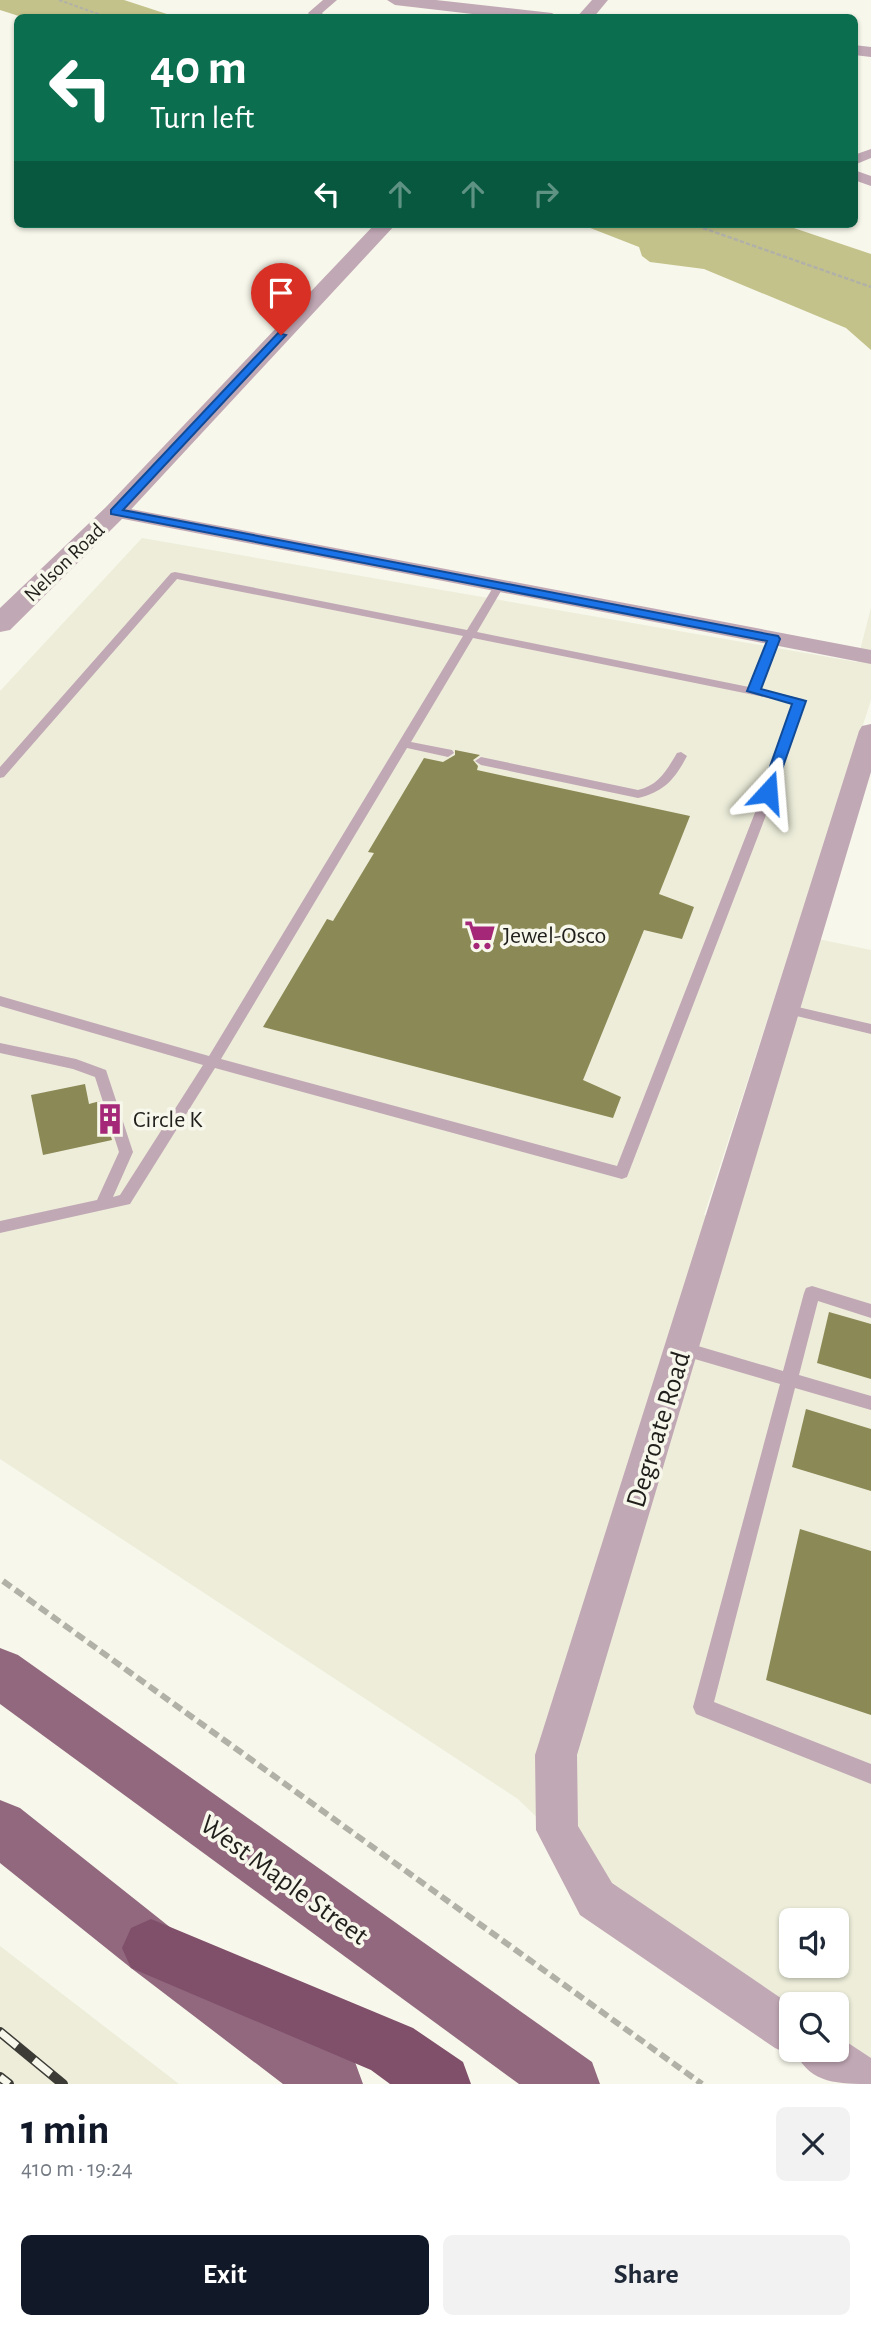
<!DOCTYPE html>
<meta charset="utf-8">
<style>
:root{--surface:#fff;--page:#f2f2f3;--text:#1f2937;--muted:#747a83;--accent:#111827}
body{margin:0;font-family:"Alegreya Sans",sans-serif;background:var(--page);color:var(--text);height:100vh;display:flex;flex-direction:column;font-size:26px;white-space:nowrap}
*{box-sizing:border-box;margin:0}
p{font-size:23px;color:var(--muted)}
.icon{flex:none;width:38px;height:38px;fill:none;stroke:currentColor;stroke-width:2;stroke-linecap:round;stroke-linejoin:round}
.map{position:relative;height:2084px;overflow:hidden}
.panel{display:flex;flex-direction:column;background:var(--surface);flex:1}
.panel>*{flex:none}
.top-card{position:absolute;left:14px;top:14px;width:844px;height:214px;border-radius:10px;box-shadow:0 2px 5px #0004;background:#0b6e4f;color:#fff;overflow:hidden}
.controls{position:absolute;left:779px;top:1908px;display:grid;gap:14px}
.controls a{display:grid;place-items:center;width:70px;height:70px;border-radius:10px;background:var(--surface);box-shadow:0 2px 5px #0004;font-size:35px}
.pin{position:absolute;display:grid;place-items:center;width:60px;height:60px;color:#fff;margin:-72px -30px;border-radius:50% 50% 50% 0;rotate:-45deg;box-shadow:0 0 7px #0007}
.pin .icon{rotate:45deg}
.me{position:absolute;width:77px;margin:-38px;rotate:19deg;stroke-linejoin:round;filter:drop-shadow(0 0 5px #0008)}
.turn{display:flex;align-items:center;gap:24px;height:147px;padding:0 21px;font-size:32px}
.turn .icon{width:91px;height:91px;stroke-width:2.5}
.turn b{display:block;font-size:49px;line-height:60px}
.lanes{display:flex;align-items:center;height:66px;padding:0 21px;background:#0003;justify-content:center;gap:35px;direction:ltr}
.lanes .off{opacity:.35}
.round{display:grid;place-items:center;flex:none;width:74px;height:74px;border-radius:10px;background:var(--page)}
.overview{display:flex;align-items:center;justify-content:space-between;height:119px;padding:0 21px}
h1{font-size:42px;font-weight:700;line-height:52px;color:var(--accent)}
.action{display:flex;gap:14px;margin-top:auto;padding:14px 21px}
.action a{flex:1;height:80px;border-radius:10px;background:var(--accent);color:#fff;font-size:28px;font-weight:700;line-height:80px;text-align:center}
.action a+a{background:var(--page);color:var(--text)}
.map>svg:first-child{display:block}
</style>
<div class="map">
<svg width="871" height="2084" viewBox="0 0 871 2084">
<rect width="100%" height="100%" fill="#f7f7eb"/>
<g fill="#ededda" fill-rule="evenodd">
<path d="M142,538L857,662L871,608V700L704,1215L730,1219L818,939L871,950V2066L837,2043L836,2004H791V2012L619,1897L518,1799L0,1459V691ZM791,1920H836V1965H791Z"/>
<path d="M0,1946L179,2084H0Z"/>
</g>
<g fill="#c3c28b">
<path d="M0,0H124L176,17H22L0,10Z"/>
<path d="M580,224H782L871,254V350L846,328L704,269L650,262L642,256L639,247Z"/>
</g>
<g fill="#8b8955">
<path d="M455,750L480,755L473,760L478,766L477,770L690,816L659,894L694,907L682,939L644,930L583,1080L621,1097L613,1118L263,1027L327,919L333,921L374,853L368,852L424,758L443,762L455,755Z"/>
<path d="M85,1084L89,1104L100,1101L112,1140L43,1155L31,1095Z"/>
<path d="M829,1312L871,1324V1379L817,1363Z"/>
<path d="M806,1409L871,1429V1491L792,1467Z"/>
<path d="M800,1529L871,1551V1715L766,1680Z"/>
</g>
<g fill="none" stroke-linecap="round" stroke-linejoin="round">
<g stroke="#b1b1a7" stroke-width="2" stroke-dasharray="3.5 2" stroke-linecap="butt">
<path d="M59,0L109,18"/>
<path d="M693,224L708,229"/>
</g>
<path stroke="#b1b1a7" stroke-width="2.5" stroke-dasharray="4.5 2" stroke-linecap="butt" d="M703,228L871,287"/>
<path stroke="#b1b1a7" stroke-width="6" stroke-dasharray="10 5" stroke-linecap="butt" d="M3,1581L702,2084"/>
<g fill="#c1a8b5" fill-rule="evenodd">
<path d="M175,572L467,630L494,586L499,583L504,586L477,632L749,687L769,639L770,637H778L779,639L759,689L803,699L805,701L768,810L627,1177L622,1179L215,1068L130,1204L0,1233V1221L97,1200L119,1152L95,1077L73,1069L0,1053V1043L76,1059L106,1070L133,1152L113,1197L120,1195L203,1065L0,1006V996L209,1056L463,636L177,579L4,777L0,778V767L171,573ZM473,638L793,703L756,810L617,1166L221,1059L407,748L448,757L454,753L452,750L411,742Z"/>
<path d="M681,752L687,756C675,779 664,792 638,798L481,765L475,761L481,757L638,790C659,785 666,771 677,753Z"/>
<path d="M785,1004L871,1024V1034L780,1012L778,1009L780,1006Z"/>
<path d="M812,1286L871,1304V1318L818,1301L799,1375L871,1396V1410L795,1388L714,1702L871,1764V1784L696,1714L693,1707L780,1384L681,1355L675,1353L673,1348L675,1343L681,1341L783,1371L804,1293L806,1288Z"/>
</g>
<g fill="#c1a8b5" fill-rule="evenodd">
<path d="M323,0H337L322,13L326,18H312L308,13Z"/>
<path d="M871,149V158L854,165V155Z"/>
<path d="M854,170L871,176V186L854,180Z"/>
<path d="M115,506L871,650V664L108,516L105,512L108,508Z"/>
<path d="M871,724V772L577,1755L578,1826L612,1883L791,2005V2049H836V2035L871,2058V2084C840,2084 810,2084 796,2053L791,2055L775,2048L580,1915L536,1830L535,1755L859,731L862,726Z"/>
</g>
<g fill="#c1a8b5" fill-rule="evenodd">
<path d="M387,0H436L552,13L560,18H507L395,5Z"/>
<path d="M592,0H608L593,18H576Z"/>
<path d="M854,45L871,47V57L854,55Z"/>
<path d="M375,224H396L124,517L10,630L0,632V608L106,507Z"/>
</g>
<g fill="#91687e" fill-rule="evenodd">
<path d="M0,1648L18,1655L592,2062L600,2084H519L0,1704Z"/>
<path d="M0,1800L20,1808L171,1928L355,2062L363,2084H283L131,1968L0,1863Z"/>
</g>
<path fill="#80506a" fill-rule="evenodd" d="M151,1919L413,2028L463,2062L471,2084H390L371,2070L131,1968L122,1948L131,1928Z"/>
<defs>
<g id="rail">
<path d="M0,2032L63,2084"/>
<path d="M0,2077L9,2084"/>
</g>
</defs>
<use href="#rail" stroke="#3c3b36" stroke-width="10"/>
<use href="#rail" stroke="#f7f7eb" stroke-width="7" stroke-dasharray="22" stroke-linecap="butt"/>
</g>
<path fill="#1a73e8" stroke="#114b97" stroke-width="2" d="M278,333L286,335L123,510L778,636L780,639L761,689L806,701L773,795L761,792L792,704L747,691L767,641L111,514V510Z"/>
<defs>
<symbol id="supermarket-bare" viewBox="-9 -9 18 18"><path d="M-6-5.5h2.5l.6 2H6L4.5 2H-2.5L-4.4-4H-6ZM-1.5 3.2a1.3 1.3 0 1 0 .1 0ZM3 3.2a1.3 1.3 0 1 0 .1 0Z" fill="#a52778" stroke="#f7f7eb" stroke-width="2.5" paint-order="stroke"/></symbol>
<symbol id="building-bare" viewBox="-9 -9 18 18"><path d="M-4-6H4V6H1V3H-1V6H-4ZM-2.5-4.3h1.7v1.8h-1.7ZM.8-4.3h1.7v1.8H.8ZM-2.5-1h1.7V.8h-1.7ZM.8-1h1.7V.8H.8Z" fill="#a52778" stroke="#f7f7eb" stroke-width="2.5" paint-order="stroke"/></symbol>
</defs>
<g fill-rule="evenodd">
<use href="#supermarket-bare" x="458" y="913" width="44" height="44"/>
<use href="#building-bare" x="88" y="1097" width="44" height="44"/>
</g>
<g text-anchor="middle" stroke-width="7" stroke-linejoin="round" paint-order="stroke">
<g font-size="21" fill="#201f1b" stroke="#f7f7eb">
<text transform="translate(64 562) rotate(-44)" y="7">Nelson Road</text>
</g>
<g font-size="24" fill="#201f1b" stroke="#f7f7eb" text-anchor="start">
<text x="503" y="943">Jewel-Osco</text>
<text x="133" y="1127">Circle K</text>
</g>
<g font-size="28" fill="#201f1b" stroke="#f7f7eb">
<text transform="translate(657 1429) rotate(-73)" y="10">Degroate Road</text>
<text transform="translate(285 1879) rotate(36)" y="10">West Maple Street</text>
</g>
</g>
</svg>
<div class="controls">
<a><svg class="icon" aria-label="sound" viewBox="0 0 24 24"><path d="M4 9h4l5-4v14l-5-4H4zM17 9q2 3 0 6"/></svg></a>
<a><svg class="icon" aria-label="search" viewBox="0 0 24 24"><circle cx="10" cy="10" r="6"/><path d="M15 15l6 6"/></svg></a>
</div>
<div class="pin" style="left:281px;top:335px;background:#d93025"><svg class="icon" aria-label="arrive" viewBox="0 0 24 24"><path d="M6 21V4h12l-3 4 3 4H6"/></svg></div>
<svg class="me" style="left:768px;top:792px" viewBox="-20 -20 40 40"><path d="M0-17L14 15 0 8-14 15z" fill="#1a73e8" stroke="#fff" stroke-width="4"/></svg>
<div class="top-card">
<div class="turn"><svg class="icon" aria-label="left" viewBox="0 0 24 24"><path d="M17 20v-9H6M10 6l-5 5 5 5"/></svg><div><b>40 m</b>Turn left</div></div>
<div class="lanes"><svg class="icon" aria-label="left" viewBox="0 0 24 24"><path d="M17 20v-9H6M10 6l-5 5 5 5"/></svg><svg class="icon off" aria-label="ahead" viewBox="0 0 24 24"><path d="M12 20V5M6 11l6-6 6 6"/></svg><svg class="icon off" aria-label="ahead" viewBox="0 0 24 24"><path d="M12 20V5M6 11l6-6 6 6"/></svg><svg class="icon off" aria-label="right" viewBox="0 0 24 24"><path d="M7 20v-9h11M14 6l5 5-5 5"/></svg></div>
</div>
</div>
<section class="panel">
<div class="overview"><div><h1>1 min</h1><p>410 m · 19:24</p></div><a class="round"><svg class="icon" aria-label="close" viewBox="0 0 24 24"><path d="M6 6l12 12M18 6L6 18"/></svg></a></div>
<div class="action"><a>Exit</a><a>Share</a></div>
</section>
